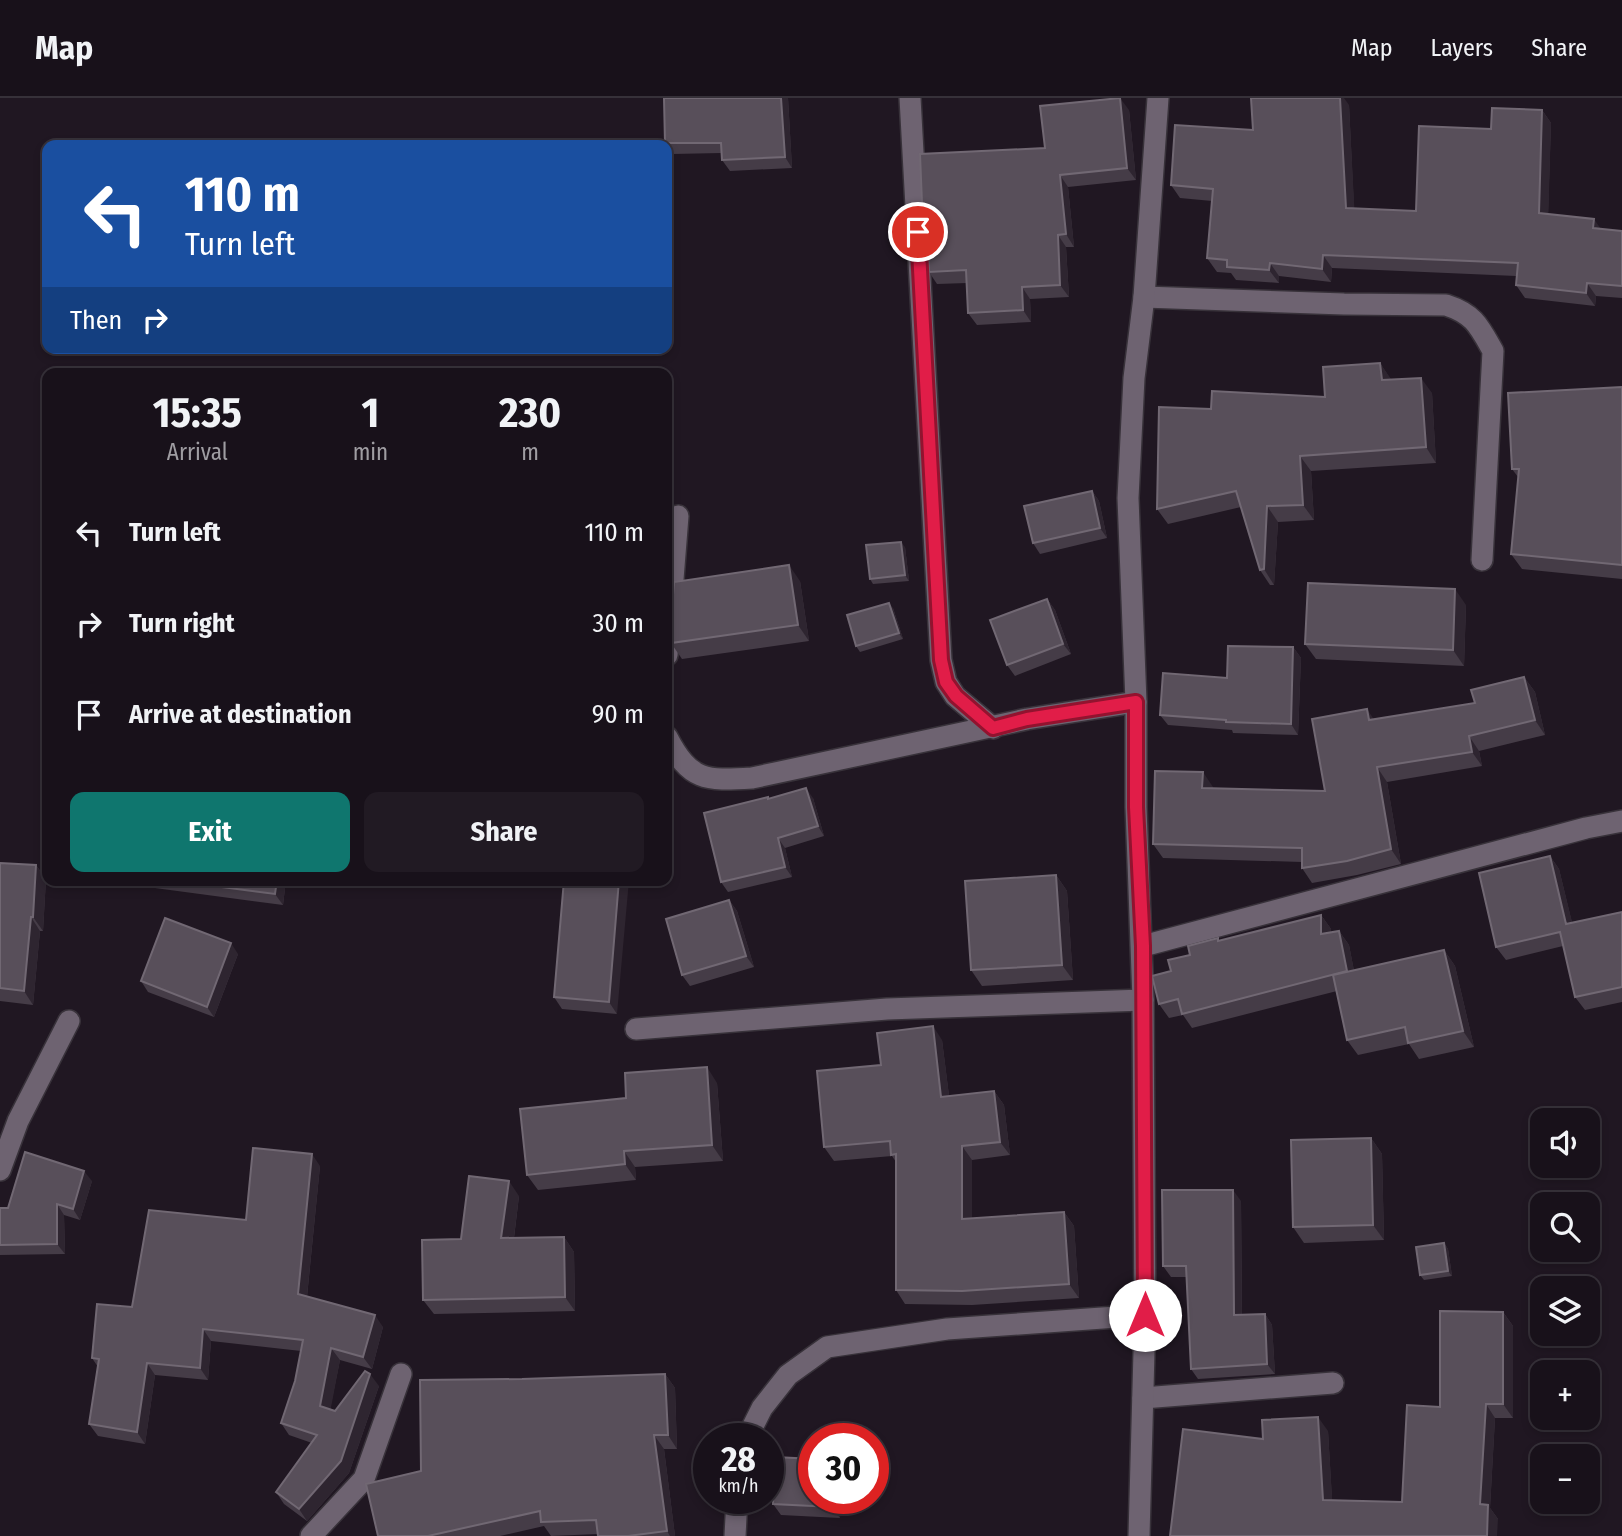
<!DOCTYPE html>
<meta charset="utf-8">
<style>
:root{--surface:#18111a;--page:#211a23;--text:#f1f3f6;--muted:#9f9da2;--line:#363139;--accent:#0f766e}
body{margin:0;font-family:"Fira Sans Condensed",sans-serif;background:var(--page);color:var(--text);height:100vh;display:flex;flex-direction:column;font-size:26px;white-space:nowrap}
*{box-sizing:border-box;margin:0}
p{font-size:23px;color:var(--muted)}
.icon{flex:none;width:38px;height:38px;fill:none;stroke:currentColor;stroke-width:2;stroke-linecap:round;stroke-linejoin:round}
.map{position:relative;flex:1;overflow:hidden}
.panel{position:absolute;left:42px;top:270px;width:630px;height:518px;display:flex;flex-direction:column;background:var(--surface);border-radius:14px;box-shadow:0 4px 10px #0003,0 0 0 2px var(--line)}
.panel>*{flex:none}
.banner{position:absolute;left:42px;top:42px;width:630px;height:214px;border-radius:14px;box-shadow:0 4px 10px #0003,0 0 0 2px var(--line);background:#1a4fa0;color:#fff;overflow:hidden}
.tools{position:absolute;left:1530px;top:1010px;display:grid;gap:14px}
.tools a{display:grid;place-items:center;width:70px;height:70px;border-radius:14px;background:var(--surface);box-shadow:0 4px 10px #0003,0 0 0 2px var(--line);font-size:35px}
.speed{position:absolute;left:693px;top:1325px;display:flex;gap:14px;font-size:35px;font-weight:700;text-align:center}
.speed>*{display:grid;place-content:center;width:91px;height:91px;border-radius:50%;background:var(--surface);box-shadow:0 4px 10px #0003,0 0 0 2px var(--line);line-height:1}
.speed small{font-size:18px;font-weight:400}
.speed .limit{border:10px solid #d22;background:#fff;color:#111}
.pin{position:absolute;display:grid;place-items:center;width:60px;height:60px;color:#fff;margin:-30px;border:4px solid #fff;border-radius:50%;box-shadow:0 2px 7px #0007}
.me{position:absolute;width:77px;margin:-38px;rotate:0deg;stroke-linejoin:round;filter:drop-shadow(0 0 5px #0008)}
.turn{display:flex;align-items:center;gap:24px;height:147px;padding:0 28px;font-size:32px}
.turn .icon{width:91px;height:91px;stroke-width:2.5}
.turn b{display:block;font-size:49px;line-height:60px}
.then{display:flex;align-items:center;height:66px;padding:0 28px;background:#0003;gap:14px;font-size:26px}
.eta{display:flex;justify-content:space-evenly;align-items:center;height:119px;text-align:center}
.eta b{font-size:42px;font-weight:700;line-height:49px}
.primary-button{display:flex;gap:14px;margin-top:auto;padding:14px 28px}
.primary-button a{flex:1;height:80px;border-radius:14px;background:var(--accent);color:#fff;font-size:28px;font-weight:700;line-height:80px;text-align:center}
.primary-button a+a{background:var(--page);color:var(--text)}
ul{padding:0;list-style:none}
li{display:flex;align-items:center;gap:21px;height:91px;padding:0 28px}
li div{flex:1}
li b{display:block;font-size:26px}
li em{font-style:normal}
header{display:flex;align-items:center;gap:42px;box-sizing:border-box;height:98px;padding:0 35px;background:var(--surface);border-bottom:2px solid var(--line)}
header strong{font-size:33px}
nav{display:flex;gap:38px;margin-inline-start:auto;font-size:24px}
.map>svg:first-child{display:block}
</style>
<header>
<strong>Map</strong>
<nav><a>Map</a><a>Layers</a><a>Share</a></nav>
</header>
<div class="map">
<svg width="1622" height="1438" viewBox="0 0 1622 1438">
<rect width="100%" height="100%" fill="#201722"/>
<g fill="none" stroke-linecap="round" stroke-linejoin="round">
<defs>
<g id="minor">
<path d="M910,0L941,562L946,584L955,598L993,630"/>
<path d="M1144,199L1344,206L1446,207C1474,216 1479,228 1493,253L1482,462"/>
<path d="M667,557L678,418"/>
<path d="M667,639C690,683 705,683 752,680L1027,621L1136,604"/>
<path d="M1143,848L1586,730L1622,723"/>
<path d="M636,931L887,911L1143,902"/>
<path d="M0,1072L18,1023L69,923"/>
<path d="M1143,1300L1333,1285"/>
<path d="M747,1340L762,1310L788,1277L827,1249L947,1231L1145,1217"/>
<path d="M311,1438L364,1381L401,1276"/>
<path d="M735,1438L737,1400"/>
<path d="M1139,1438L1145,1217L1143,902L1136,709V604L1128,400L1134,280L1144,199L1158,0"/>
</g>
</defs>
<use href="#minor" stroke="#38323a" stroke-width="24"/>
<use href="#minor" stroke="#6e6371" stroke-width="21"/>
</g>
<g fill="#453c47">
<path d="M788,0L792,70L730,73L722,62V55L672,56L665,45Z"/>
<path d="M1349,7L1354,110L1416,113L1491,31L1542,12L1551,25L1548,116L1601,131L1622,133V200L1596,198L1595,208L1525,200L1516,187V178L1332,170L1331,184L1279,178V185L1236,182L1231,175L1217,174L1207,160L1212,103L1180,100L1171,87L1253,32Z"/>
<path d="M1129,12L1136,82L1068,89L1074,149H1066L1069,199L1030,201L1031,224L977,227L968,215L967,185L937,186L929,174L927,135L923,130L1045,50Z"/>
<path d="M1380,265L1391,282L1432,295L1436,365L1311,373L1314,422L1278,424L1274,487H1270L1260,472L1241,409L1168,426L1157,411L1211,311L1325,299Z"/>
<path d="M1622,289V481L1522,471L1511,456L1518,379L1512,371Z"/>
<path d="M1092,393L1099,403L1107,440L1040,456L1033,445Z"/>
<path d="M905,449L909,483L873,486L870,481Z"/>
<path d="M800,483L809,543L682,561L671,545Z"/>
<path d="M1047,501L1055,512L1071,556L1015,578L1007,567Z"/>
<path d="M1466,507L1464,568L1316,561L1305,546Z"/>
<path d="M893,510L903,541L860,554L856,548Z"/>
<path d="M1293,549L1301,560L1298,637L1233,635L1232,632L1168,627L1160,617L1227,580Z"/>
<path d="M1524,579L1535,594L1545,637L1479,653L1482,668L1387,684L1401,766L1357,777L1312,785L1302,770V764L1163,760L1153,746L1213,689V690L1325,693L1374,621L1475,605Z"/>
<path d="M768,699L769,701L813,700L824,738L785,750L792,779L728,794L721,784Z"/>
<path d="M1550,758L1559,771L1572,825L1622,814V904L1585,912L1575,899L1563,848L1506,862L1496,849Z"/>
<path d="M0,765L36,767L46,781L43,833H40L33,907L0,903Z"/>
<path d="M1056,777L1067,793L1073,882L982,888L971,872Z"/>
<path d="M109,782H286L283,807L110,784Z"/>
<path d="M564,782L617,916L562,911L554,899Z"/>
<path d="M729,802L737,813L754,869L690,888L682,877Z"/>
<path d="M1321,817L1331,831V834L1339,833L1349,847L1354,873L1444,852L1455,868L1474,949L1419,961L1409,946L1358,957L1347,942L1337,893L1192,930L1183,917L1169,920L1159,906L1171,873L1190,857L1218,840L1219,843Z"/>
<path d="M238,856L214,919L148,894L141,883Z"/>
<path d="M942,942L949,998L994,993L1004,1007L1010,1057L972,1062V1120L1064,1114L1074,1128L1079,1200L972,1207L905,1206L896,1192V1064L892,1058L834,1063L824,1049L881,967Z"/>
<path d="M717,985L723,1063L635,1069L636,1082L538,1092L527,1077L626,1000Z"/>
<path d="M1371,1040L1382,1056L1384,1142L1304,1145L1293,1129Z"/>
<path d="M320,1068L307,1199L383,1229L372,1271L340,1262L330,1311L335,1313L379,1288L349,1375L307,1423L284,1406L276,1394L312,1345L289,1337L281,1325L295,1283L301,1253L211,1243L208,1282L155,1277L145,1346L98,1338L89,1326L98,1269L92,1260L132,1209L246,1122Z"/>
<path d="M92,1083L80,1122L64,1117L65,1156L0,1157V1110H8Z"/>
<path d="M519,1098L514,1140L564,1139L574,1154L575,1213L434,1216L423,1202L461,1141Z"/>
<path d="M1241,1103L1242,1217L1265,1216L1272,1227L1275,1276L1198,1281L1191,1271L1186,1179H1171L1163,1168Z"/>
<path d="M1444,1145L1448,1151L1452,1178L1424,1182L1420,1177Z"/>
<path d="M1503,1214L1513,1228V1320H1495L1490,1410L1498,1421L1170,1438L1263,1341L1328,1333L1332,1402L1402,1404L1440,1309Z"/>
<path d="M665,1276L675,1290L677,1351H664L675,1438H598V1436L551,1438L544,1428L500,1438H378L421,1373L522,1281Z"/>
<path d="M841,1400L840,1420L781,1417L773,1406Z"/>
</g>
<g fill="#2e2530">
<path d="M781,0H788L792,70L785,59Z"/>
<path d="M1120,0L1129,12L1136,82L1127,70Z"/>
<path d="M1340,0H1344L1349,7L1355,123L1346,110Z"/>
<path d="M1542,12L1551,25L1548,128L1539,115Z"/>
<path d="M1060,77L1068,89L1074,149L1066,136Z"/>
<path d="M1594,121L1603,134L1593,130Z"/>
<path d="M1058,137L1066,149L1069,199L1060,187Z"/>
<path d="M1323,157L1332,170L1331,184L1322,171Z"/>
<path d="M1270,165L1279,178V185L1269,172Z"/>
<path d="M1587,185L1596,198L1595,208L1586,195Z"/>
<path d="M1022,189L1030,201L1031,224L1023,212Z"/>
<path d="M1380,265L1391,281L1392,297L1382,282Z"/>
<path d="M1421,280L1432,295L1436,365L1426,349Z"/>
<path d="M1300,358L1311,373L1314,422L1303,407Z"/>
<path d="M1092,393L1099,403L1107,440L1100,430Z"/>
<path d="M1267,408L1278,424L1274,487L1264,471Z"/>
<path d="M901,444L905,449L909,483L905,477Z"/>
<path d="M789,467L800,483L809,543L798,527Z"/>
<path d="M1455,491L1466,507L1464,568L1453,552Z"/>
<path d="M1047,501L1055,512L1071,556L1063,546Z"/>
<path d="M889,505L893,510L903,541L899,535Z"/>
<path d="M1293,549L1301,560L1298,637L1291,626Z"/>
<path d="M1524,579L1535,594L1545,637L1535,622Z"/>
<path d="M1367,611L1377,626L1369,622Z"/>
<path d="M1469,638L1479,653L1482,668L1472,654Z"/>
<path d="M1377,669L1387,684L1401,766L1391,751Z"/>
<path d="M1203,674L1213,689V704L1202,690Z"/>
<path d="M806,690L813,700L824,738L818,728Z"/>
<path d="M778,740L785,750L792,779L785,769Z"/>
<path d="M1550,758L1559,771L1576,840L1566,826Z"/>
<path d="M36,767L46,781L43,833L33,819Z"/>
<path d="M1056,777L1067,793L1073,882L1062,867Z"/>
<path d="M277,782H286L283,807L275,796Z"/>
<path d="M619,782H629L617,916L609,904Z"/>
<path d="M729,802L737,813L754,869L746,858Z"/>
<path d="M1321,817L1331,831V850L1321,836Z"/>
<path d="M31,819L40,833L33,907L24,893Z"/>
<path d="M1339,833L1349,847L1357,888L1347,873Z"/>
<path d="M231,845L238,856L214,919L207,909Z"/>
<path d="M1444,852L1455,868L1474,949L1463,933Z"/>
<path d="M933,928L942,942L951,1013L941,999Z"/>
<path d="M707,969L717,985L723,1063L712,1047Z"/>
<path d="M994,993L1004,1007L1010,1057L1000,1044Z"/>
<path d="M1371,1040L1382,1056L1384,1142L1373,1127Z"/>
<path d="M962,1048L972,1062V1135L962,1121Z"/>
<path d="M624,1053L635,1069L636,1082L625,1066Z"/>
<path d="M312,1056L320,1068L306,1208L298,1196Z"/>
<path d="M84,1073L92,1083L80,1122L73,1111Z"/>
<path d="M509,1083L519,1098L512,1155L501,1140Z"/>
<path d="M1233,1092L1241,1103L1242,1228L1234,1217Z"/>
<path d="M57,1106L64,1117L65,1156L57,1146Z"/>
<path d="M1064,1114L1074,1128L1079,1200L1069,1186Z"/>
<path d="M564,1139L574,1154L575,1213L565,1199Z"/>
<path d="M1444,1145L1448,1151L1452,1178L1448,1173Z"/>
<path d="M1503,1214L1513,1228V1320L1503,1306Z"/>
<path d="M1265,1216L1272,1227L1275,1276L1267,1266Z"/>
<path d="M375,1217L383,1229L372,1271L363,1259Z"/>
<path d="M203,1231L211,1243L208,1282L200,1270Z"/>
<path d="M331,1250L340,1262L329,1320L320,1308Z"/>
<path d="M147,1265L155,1277L145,1346L137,1334Z"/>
<path d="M370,1276L379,1288L349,1375L307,1423L299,1411Z"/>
<path d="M665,1276L675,1290L677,1351L668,1337Z"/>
<path d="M1486,1306L1495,1320L1490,1410L1498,1421L1497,1438H1487L1480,1406Z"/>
<path d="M1318,1319L1328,1333L1333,1416L1323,1402Z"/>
<path d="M654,1337L664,1351L675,1438H670L667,1433Z"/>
<path d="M833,1400H841L840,1420L832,1409Z"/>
</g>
<g fill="#584f5a" stroke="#716873" stroke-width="2">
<path d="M664,0H781L785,59L722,62L721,45H665Z"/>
<path d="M1120,0L1127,70L1060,77L1066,136L1058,137L1060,187L1022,189L1023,212L968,215L966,172L929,174L927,130H923L920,56L1045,50L1040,8Z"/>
<path d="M1251,0H1340L1346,110L1416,113L1419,28L1491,31L1492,10L1542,12L1539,115L1594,121L1593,130L1622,133V188L1587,185L1586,195L1516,187L1518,165L1323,157L1322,171L1270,165L1269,172L1227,169V162L1207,160L1213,91L1171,87L1175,27L1253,32Z"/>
<path d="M1380,265L1382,282L1421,280L1426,349L1300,358L1303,407L1267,408L1264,471L1260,472L1236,393L1157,411L1159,309L1211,311L1212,293L1325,299L1323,269Z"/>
<path d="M1622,289V467L1511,456L1519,371H1512L1508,295Z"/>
<path d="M1092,393L1100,430L1033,445L1024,408Z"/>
<path d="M901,444L905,477L870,481L866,447Z"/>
<path d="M789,467L798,527L671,545L670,536L674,484Z"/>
<path d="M1308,485L1455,491L1453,552L1305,546Z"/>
<path d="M1047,501L1063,546L1007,567L990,522Z"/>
<path d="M889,505L899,535L856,548L847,517Z"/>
<path d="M1228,548L1293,549L1291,626L1226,624V622L1160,617L1163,575L1227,580Z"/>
<path d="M1524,579L1535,622L1469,638L1472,654L1377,669L1391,751L1347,763L1302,770V750L1153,746L1155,673L1203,674L1202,690L1325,693L1312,621L1367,611L1369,622L1475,605L1471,592Z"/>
<path d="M806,690L818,728L778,740L785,769L721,784L704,715L768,699V701Z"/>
<path d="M1550,758L1566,826L1622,814V889L1575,899L1560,834L1496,849L1479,775Z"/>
<path d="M0,765L36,767L33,819H31L24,893L0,890Z"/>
<path d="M1056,777L1062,867L971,872L965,783Z"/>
<path d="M168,782H277L275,796Z"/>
<path d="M564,782H619L609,904L554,899Z"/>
<path d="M729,802L746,858L682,877L666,821Z"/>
<path d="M1321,817V836L1339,833L1347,873L1182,916L1178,901L1159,906L1152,878L1171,873L1168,862L1190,857L1188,848L1218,840V843Z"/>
<path d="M165,820L231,845L207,909L141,883Z"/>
<path d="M1444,852L1463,933L1408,945L1405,929L1347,942L1333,877Z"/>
<path d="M933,928L941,999L994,993L1000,1044L962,1048V1121L1064,1114L1069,1186L962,1193L896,1192V1056L891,1057L890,1043L824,1049L817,973L881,967L877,935Z"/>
<path d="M707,969L712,1047L624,1053L625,1066L527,1077L520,1011L626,1000L625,975Z"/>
<path d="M1371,1040L1373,1127L1293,1129L1291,1042Z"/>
<path d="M253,1050L312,1056L298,1196L375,1217L363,1259L331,1250L320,1308L335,1313L365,1273L370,1276L341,1363L299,1411L276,1394L317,1337L281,1325L295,1283L303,1242L203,1231L200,1270L147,1265L137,1334L89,1326L99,1261L92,1260L97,1206L132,1209L149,1112L246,1122Z"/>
<path d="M25,1054L84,1073L73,1111L57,1106V1146L0,1147V1110H8Z"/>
<path d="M469,1078L509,1083L501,1140L564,1139L565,1199L423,1202L422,1142L461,1141Z"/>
<path d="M1162,1092H1233L1234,1217L1265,1216L1267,1266L1191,1271L1186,1168H1163Z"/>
<path d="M1444,1145L1448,1173L1420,1177L1416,1149Z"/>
<path d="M1440,1213L1503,1214V1306H1486L1480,1406L1488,1407L1487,1438H1170L1183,1331L1263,1341L1262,1322L1318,1319L1323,1402L1402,1404L1407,1307L1440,1309Z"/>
<path d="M665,1276L668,1337H654L667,1433L628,1438H598L596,1422L541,1424L540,1413L428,1438H378L366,1386L421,1373L420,1282L522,1281Z"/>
<path d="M775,1359L814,1361V1400H833L832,1409L773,1406Z"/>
</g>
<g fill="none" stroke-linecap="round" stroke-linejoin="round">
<defs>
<path id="route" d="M918,134L941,562L946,584L956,598L993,630L1027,621L1136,604V709L1143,848L1145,1217"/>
</defs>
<use href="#route" stroke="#92132f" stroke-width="18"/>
<use href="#route" stroke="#e11d48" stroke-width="12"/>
</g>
</svg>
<div class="tools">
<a><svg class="icon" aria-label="sound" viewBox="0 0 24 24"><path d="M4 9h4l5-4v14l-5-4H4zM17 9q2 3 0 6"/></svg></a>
<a><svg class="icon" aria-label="search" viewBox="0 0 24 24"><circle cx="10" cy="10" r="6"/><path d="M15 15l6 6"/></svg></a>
<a><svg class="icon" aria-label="layers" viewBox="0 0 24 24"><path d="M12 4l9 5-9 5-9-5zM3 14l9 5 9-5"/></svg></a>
<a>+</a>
<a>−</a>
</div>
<div class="speed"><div>28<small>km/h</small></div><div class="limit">30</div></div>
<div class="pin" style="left:918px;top:134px;background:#d93025"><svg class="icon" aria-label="arrive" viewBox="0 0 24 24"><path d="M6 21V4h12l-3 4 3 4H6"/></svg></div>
<svg class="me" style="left:1145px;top:1217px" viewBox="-20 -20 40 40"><circle r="19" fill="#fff"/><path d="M0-13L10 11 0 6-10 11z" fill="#e11d48"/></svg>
<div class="banner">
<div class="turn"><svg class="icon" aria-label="left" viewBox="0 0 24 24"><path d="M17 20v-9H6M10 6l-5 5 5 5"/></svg><div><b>110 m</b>Turn left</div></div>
<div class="then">Then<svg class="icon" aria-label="right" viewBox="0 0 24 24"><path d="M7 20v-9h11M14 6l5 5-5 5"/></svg></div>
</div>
<section class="panel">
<div class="eta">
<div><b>15:35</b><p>Arrival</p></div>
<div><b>1</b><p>min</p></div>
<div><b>230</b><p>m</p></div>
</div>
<ul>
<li><svg class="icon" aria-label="left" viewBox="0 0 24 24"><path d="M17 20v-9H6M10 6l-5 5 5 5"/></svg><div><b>Turn left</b></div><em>110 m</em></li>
<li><svg class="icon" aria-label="right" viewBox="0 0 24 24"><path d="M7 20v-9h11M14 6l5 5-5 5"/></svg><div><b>Turn right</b></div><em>30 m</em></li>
<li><svg class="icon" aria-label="arrive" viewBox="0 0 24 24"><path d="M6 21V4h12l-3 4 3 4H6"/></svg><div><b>Arrive at destination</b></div><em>90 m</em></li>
</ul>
<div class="primary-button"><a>Exit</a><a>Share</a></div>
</section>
</div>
